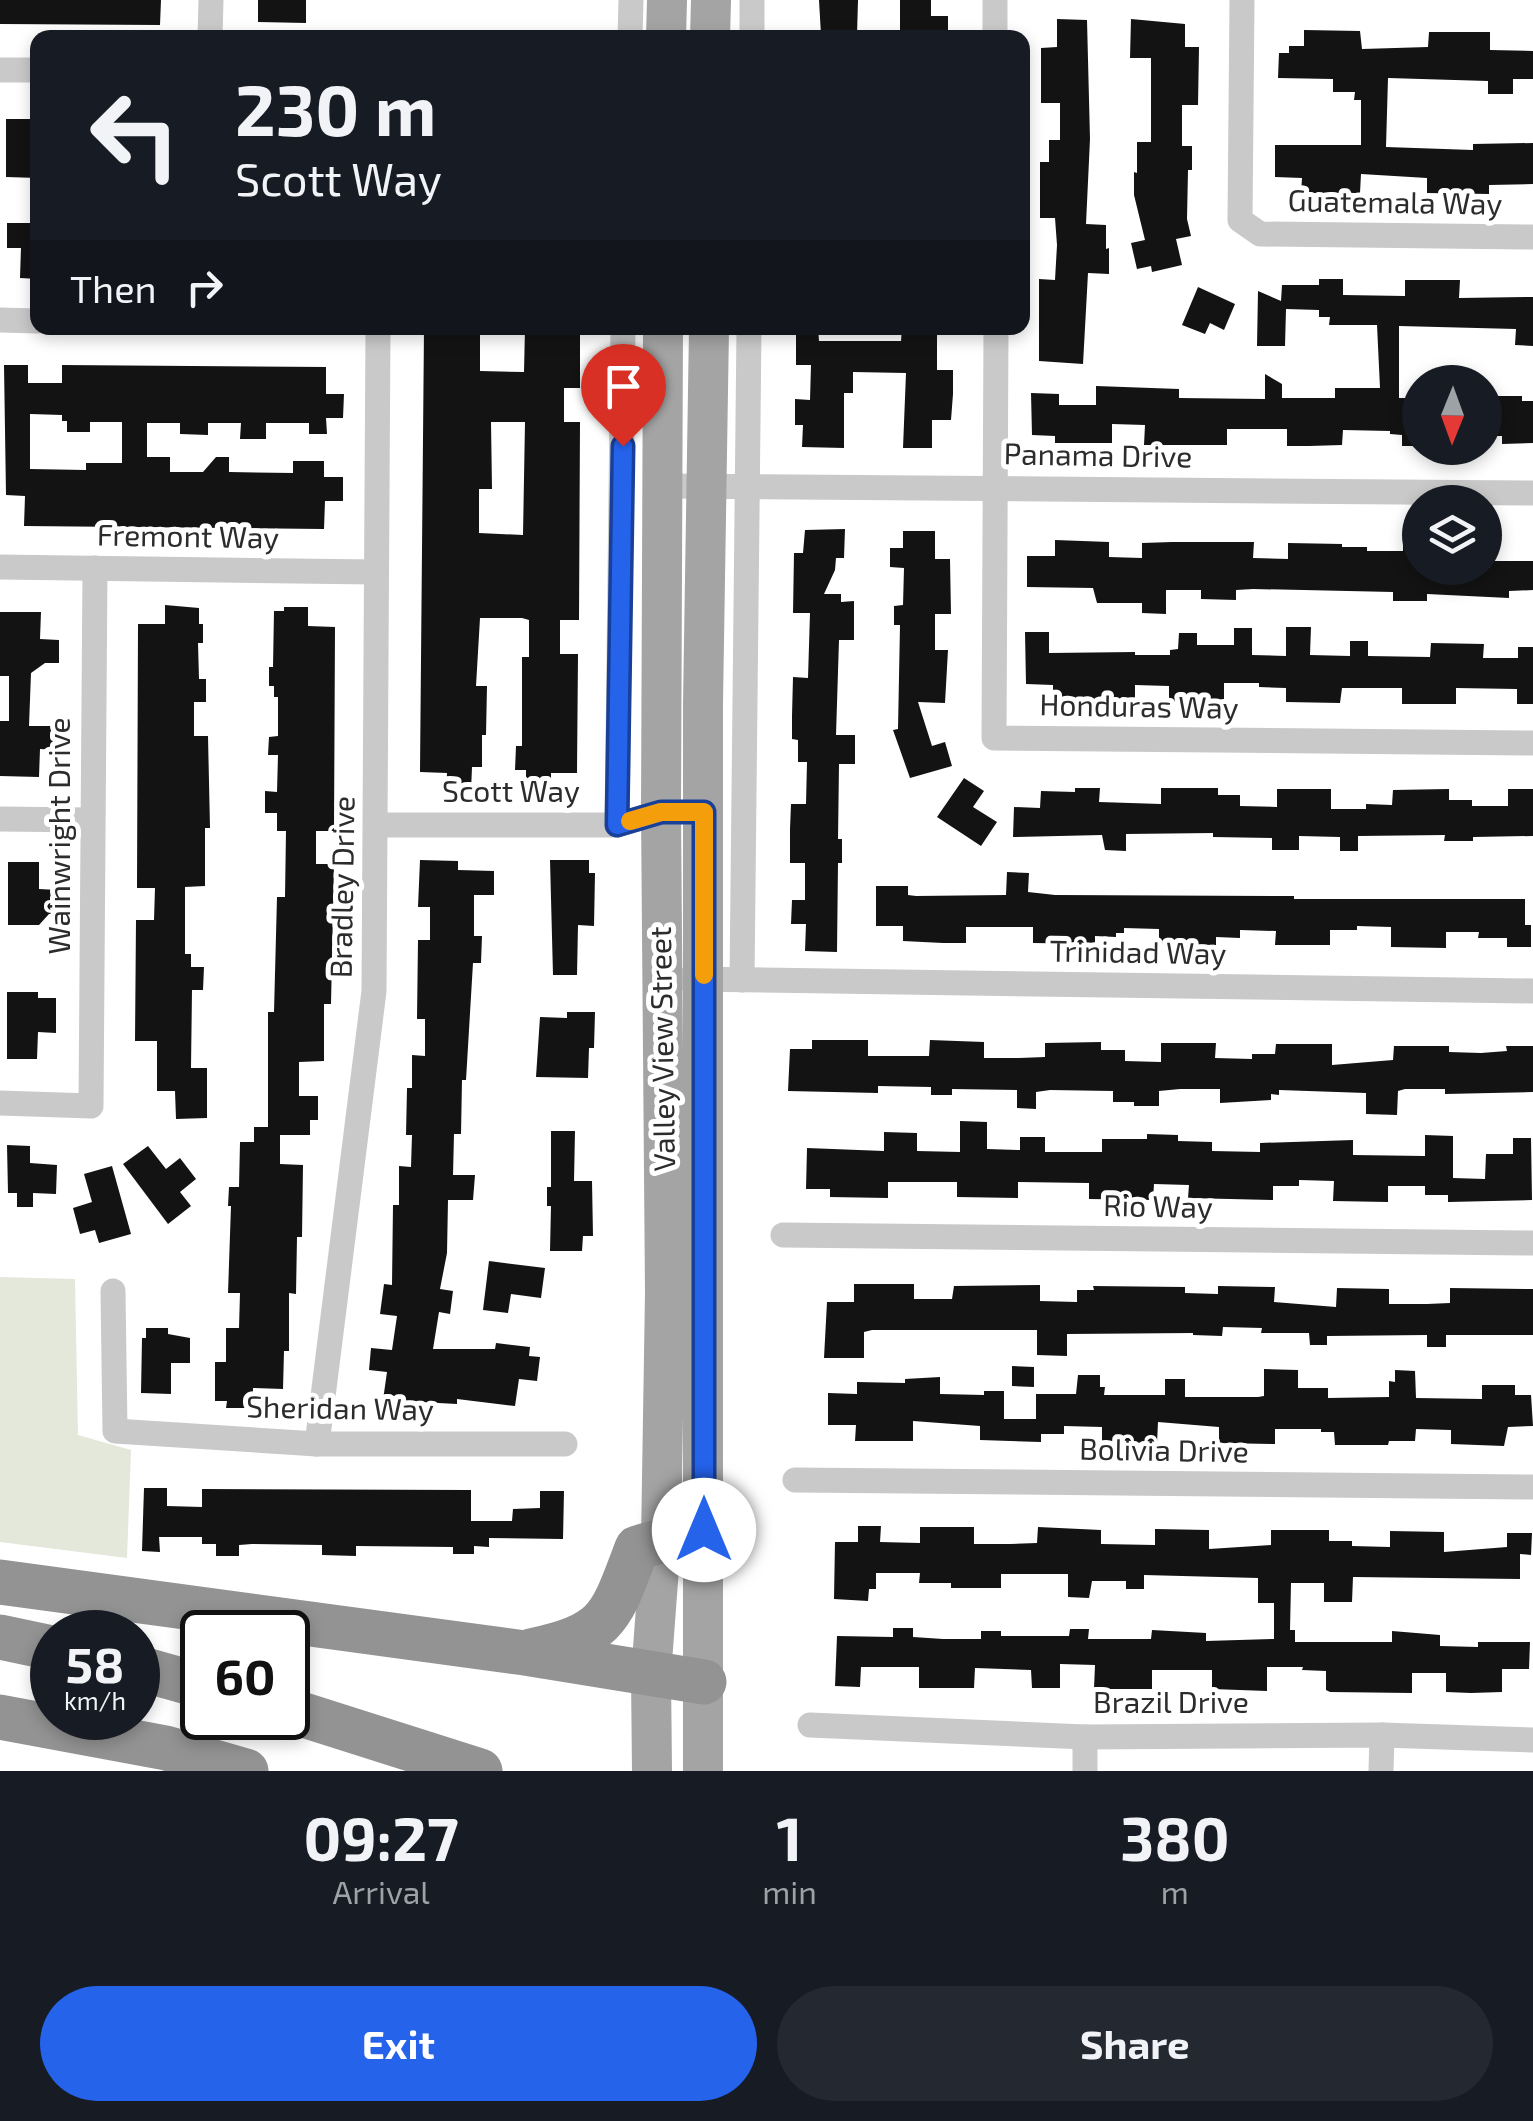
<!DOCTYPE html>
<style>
:root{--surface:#171b24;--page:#242831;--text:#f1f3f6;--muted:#9ea1a6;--accent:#2563eb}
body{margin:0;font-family:"Exo 2",sans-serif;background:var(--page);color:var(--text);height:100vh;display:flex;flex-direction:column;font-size:38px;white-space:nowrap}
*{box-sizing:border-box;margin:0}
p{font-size:32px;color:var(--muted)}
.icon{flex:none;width:55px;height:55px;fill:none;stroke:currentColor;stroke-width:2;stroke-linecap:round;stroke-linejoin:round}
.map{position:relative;height:1771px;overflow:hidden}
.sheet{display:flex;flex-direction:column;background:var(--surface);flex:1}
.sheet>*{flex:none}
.banner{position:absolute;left:30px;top:30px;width:1000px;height:305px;border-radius:20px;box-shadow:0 5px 15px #0003;background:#171b24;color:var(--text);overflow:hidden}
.needle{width:65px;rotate:181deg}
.buttons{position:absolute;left:1402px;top:365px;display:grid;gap:20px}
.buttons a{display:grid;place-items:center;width:100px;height:100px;border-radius:50%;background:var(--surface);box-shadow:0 5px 15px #0003;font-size:50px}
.speed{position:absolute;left:30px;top:1610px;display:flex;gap:20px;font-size:50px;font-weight:700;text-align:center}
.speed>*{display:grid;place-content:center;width:130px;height:130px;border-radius:50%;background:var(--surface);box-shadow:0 5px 15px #0003;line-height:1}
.speed small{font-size:25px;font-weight:400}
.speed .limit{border:5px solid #111;border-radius:15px;background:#fff;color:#111}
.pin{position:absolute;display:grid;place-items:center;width:85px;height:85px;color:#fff;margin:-102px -42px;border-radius:50% 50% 50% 0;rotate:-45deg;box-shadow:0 0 10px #0007}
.pin .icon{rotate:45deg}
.me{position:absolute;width:110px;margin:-55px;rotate:0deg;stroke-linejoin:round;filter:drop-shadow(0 0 8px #0008)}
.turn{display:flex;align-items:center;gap:35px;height:210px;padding:0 40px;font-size:45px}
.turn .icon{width:130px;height:130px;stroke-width:2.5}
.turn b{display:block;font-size:70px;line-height:85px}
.then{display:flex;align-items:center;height:95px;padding:0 40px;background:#0003;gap:20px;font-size:38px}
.eta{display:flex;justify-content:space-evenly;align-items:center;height:170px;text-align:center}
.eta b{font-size:60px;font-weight:700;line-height:70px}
.action{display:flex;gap:20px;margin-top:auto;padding:20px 40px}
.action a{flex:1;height:115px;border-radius:60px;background:var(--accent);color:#fff;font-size:40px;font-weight:700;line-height:115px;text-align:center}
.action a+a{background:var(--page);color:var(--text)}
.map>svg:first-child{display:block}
</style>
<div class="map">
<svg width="1533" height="1771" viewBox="0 0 1533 1771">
<rect width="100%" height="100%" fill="#fff"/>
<path fill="#e3e8db" d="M0,1277L75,1279L78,1435L131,1450L127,1558L0,1542Z"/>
<g fill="#131313" fill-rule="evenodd">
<path d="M0,0H161L160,25L0,24Z"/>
<path d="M258,0H306V23L258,22Z"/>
<path d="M819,0H858L857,35H821Z"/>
<path d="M900,0H931V16H948V38H922V32H900Z"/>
<path d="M1057,19L1087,20L1090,139L1086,224L1106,225V249L1109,248V274L1088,273L1083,364L1039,361V279L1055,280L1057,245L1055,218H1040V162H1049V140H1060V103H1041V48L1057,47Z"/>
<path d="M1131,19L1185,24V47H1199L1198,105H1182V146H1192V170H1188L1187,219L1191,236L1176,239L1182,265L1152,272L1151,266L1137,269L1131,243L1145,240L1134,195V172L1137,173V142H1151V58H1130Z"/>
<path d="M1304,30L1360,31L1362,49L1428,47L1429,32H1490V50L1533,51V79H1513V94H1488V81L1388,78L1386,147L1473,150V144L1533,143V184L1489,185V194L1427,193V178L1361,174L1360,193H1301L1302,178L1275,177V145H1361V100H1354L1355,92H1333V79L1278,78L1279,53H1289V46H1304Z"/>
<path d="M6,119H36L38,178L6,177Z"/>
<path d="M7,223H38V279L20,278L21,248H7Z"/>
<path d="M1319,279H1343V295L1405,296V280H1460L1459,298L1533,297V346L1515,345L1516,329L1399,326V398H1420V446H1402V435L1390,434V431L1343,430L1342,445L1309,446H1287V429H1227V445H1144L1145,425L1112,424V443H1055V436L1032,435L1031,393L1059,394V405H1096V386L1179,389V398L1265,399V374L1282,384V398H1335V388H1380L1377,325H1329L1330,317H1319V310L1286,309L1285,346H1257L1258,291L1281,301L1282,285H1319Z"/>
<path d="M1198,287L1235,304L1224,330L1210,323L1205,334L1182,325Z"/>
<path d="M424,328H480V371L524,372L525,328H580V388H564V422H580L579,620H560V654H578L577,773H551V791H526V770H515L516,746H522V657H529V620L522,618H480L476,686H487L486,735H482V767H472L471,791H446L447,773L420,772ZM491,422H525L523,535L479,533V489H492Z"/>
<path d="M796,328H818L819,341H901L902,328H937V370H953V394L951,420H932V448H903L906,373L853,372V393H844V448L802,447L803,425H795V399L810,400L811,365H796Z"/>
<path d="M4,365H28V383H62V365L326,367V394H344L343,418H326L327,434H309V423H266V439H240L241,423H208V435L180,434V423H147V457H170V472H203L216,457H229V472L293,473V461H324V477H343V501H325L324,529L24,526L25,496L6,495ZM30,414L62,415V421H67V432H90V422H122V463H86V470L30,469Z"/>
<path d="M1495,396H1522V401H1533V443L1502,444V436H1496V432H1485V400H1495Z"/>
<path d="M845,529L844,558H836L835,570L824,594H841V602L854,601V640H839L836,735H855V764H839L838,839H842V863H838L837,952L805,951L806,924H791L792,900H805V863H790V829L791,804H806L807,762H798V740L792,739V716L793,677L808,678L810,613H793L794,553H803L805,530Z"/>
<path d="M903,531H935V559H950L951,614H935V650H948L945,703L918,702L932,746L945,742L952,766L910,778L893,730L898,729L900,625H894V606L903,605L904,568L890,567V548H903Z"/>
<path d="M1055,540L1109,542V557L1142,558V543L1172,542H1254L1253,558L1288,559V543L1342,544V547H1367V551H1403V545H1420V568H1490V561H1533V590L1509,591V598L1427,594V601H1393V592L1253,589L1236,590V600L1201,599V590H1166V614L1142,613V603H1097L1093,588L1027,587V556H1055Z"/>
<path d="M165,605L199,608V624H203V643H198L199,679H206V702H194V736H208L210,828H205V886L185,887V954H191V967H204L203,990H192L191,1068H207V1118L176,1119L175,1091H157V1041H135L136,920H154L155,888H137L138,624H165Z"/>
<path d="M284,607H308V626L335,627L334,831H316V864H334L331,1004H324V1061L299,1062V1096H318V1120H310V1135H280V1164L303,1165L302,1237H297L296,1294L289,1293V1351H284L283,1389L253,1388V1408H226L227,1401H215V1362H226V1328H239L240,1293H228L231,1206H228L229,1187H239L240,1142H254V1127H268V1012H274L277,897H285L286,831H277V813H265V791L277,792L278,755H268L269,737L278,736V697H274V686H269V667H273L274,611H284Z"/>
<path d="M0,612H41L40,639L59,640V663H45L31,673L29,726H58V750L40,749L39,777L0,776V721H9V676H0Z"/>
<path d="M1286,627H1311L1310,655L1350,656V641H1368V656L1430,657L1431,643L1484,644L1483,658H1518V647H1533V704H1517V689L1456,688V704H1402V688H1342L1340,703L1286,702V688L1259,687V683H1224V702H1169V686L1135,685V703L1105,702L1053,700V685L1026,684L1025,632H1049V653L1135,652V655H1170V650L1178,649L1179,633H1197V645H1234V628H1252V655L1286,656Z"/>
<path d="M964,778L984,791L973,807L997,822L981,846L937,817Z"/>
<path d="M1075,788H1100L1099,802L1161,804V788H1218V795H1240V806L1277,807V789H1331V809H1366V804L1392,805L1393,790L1449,789V800H1472V806H1508V789H1533V836L1473,837V841H1444L1445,835L1358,836V851H1340V837L1299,836V850H1272V838L1213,837V833L1126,834V851L1105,850L1102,835L1013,837L1014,807L1040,808L1041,791L1075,792Z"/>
<path d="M420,860L458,861V870L494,871V895H474V936H482L481,963H473L466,1080H462L461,1134H454L453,1175H475L473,1200H448L447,1253L440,1289L453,1291L450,1314L439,1312L433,1349H495L496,1343L530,1347L529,1356L540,1357L537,1381L519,1379L515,1406L457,1399V1404L383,1400L387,1372L369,1370L371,1348L392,1350L397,1316L380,1314L384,1284L392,1285L393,1205H399V1166L411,1167L412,1135H406L407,1088H412V1055L425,1056V1019H417L418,940H430V907H418Z"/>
<path d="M550,860H589V873H595L594,926L578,925L577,975H553Z"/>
<path d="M8,862H39V889L58,890V914H49L39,925H8Z"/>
<path d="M1007,872L1029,873L1028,892L1055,895L1294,896V899H1525V925H1531V947H1507V938H1478L1479,932H1446V948L1391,947V927L1357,926V930H1330V945H1275L1276,931L1240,930V938L1216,937V945L1159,944V929L1124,928V933H1116V937L1095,936V944L1033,943V927H966V943H943L903,941V926H876V886H908V895L916,896L1006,895Z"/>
<path d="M7,992H38V998H56V1033L38,1032L37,1059H7Z"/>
<path d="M567,1012H595L594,1048H589L588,1078L536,1077L540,1017L567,1018Z"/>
<path d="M812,1040H868V1056H929L930,1040L984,1042V1058H1019L1045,1057V1043L1101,1042V1050H1125V1061L1161,1062V1043H1216L1215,1058L1252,1059V1054H1275L1276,1044H1332V1065L1393,1060L1394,1046H1449V1052L1481,1053L1507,1051L1506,1046H1533V1092L1445,1094V1089H1405L1398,1091L1397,1115L1366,1114V1093L1279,1090V1095L1271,1094V1100L1220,1103V1089H1180L1159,1091V1106H1134V1102H1113V1091L1050,1090L1036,1092V1109L1017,1108V1090L952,1089V1095H931V1087L878,1086V1093L788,1091L790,1049H812Z"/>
<path d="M960,1121L987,1122V1149L1020,1150V1137H1045V1152H1102V1139H1147V1134L1178,1135V1141L1212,1142V1151L1260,1152V1143L1353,1140V1155L1425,1156V1135L1453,1136V1178L1485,1179L1486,1154H1513V1138H1531L1532,1200L1448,1202V1195H1425V1186H1388V1202L1333,1201L1334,1181L1299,1180V1186H1273V1200L1188,1198L1189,1185L1154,1184L1153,1200L1089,1199V1183L1018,1182V1198L957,1197V1182H888V1198L830,1197V1189H806L807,1148L884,1151V1132L917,1133V1151L960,1152Z"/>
<path d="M551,1131H575L574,1181H592L593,1236H583L582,1251H550L551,1206H547V1187H551Z"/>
<path d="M7,1145L30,1146V1163L57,1165L56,1194L33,1193V1207H17V1193H8Z"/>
<path d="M148,1146L166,1169L180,1158L196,1179L180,1192L191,1206L168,1224L123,1164Z"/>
<path d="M112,1166L131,1234L99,1243L95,1230L80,1234L73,1208L92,1202L84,1174Z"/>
<path d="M489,1261L545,1268L541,1298L511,1294L508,1313L483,1310Z"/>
<path d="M854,1284H914V1299H952L954,1286L1040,1285V1301L1077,1302V1290H1094L1093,1286L1185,1287V1293L1218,1294V1286L1275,1287L1274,1302L1336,1307L1337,1288L1389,1289V1304H1427L1450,1303V1288L1533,1289V1335H1446V1347H1427V1335L1327,1336V1345H1310L1309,1333H1261L1262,1328L1223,1327L1222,1336L1193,1335V1333L1067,1334V1356L1037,1355V1330H872L864,1332V1358H824L827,1302H854Z"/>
<path d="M146,1328H168V1334L190,1338V1363H171V1394L141,1393L142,1338H146Z"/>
<path d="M1012,1366L1034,1367V1387L1012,1386Z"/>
<path d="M1264,1369L1298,1370V1388H1328V1398L1389,1397V1381L1395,1382V1370L1415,1371L1416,1398L1482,1399V1385H1515V1395H1531L1533,1426L1508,1427L1504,1446L1451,1444V1430L1416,1429L1415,1441H1389L1388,1445H1335L1334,1432H1321V1429H1275V1444L1219,1443V1427L1158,1422L1157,1443L1102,1442V1427L1064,1426V1434H1041V1442L980,1440V1426L913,1421V1441H855L856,1425H828V1393L857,1394V1382L905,1383V1379L940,1377V1394L984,1395V1391H1004V1419H1036V1394H1076L1078,1375H1100V1387H1105L1104,1395H1165V1379H1185V1397H1258L1264,1396Z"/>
<path d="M144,1488H167V1506L202,1507V1489L471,1490V1521H512L513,1509L540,1508V1491H564L563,1539L489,1538V1547L474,1546V1554H453V1547L356,1546V1556L322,1555V1545L252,1544L239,1545V1556H216V1544H202V1537H159L160,1552L142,1551Z"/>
<path d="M858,1526H881L880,1542L920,1543V1527H974V1544H1010L1037,1543L1038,1527L1101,1530V1544L1155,1545V1529L1209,1530V1549L1271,1545V1530H1329V1541H1352V1546L1390,1547V1531L1444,1532V1552L1507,1547V1533H1532L1531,1555L1520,1554V1579L1353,1577L1352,1602H1324V1583H1291L1290,1630H1295V1642H1392V1631L1440,1635V1646L1478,1647V1642H1530L1529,1669H1502V1692L1471,1693L1446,1692V1673H1412V1693L1330,1692L1326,1690V1671L1302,1670L1303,1667H1267V1691L1212,1689V1670H1152V1689H1094L1095,1665L1060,1664V1688H1032L1031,1670L975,1668L974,1688H919V1667H861L860,1687L835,1686L837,1636L893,1637V1628H913V1637L943,1639H981V1631H1001V1636H1069L1070,1629H1089L1088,1639H1151L1152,1630L1206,1633V1641L1274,1639V1603H1258V1578L1144,1575V1589H1126V1581H1092L1089,1598L1068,1597V1574H1001V1588H951V1583H919L920,1573H876V1589H869L868,1601L834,1599L835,1542H858Z"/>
</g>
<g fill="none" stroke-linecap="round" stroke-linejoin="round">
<g stroke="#c9c9c9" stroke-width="25">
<path d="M995,0V38"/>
<path d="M1242,0L1240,220L1260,234L1533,237"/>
<path d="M210,38L211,0"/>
<path d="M630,38L631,0"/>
<path d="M752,38V0"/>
<path d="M0,70H38"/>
<path d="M0,320L38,321"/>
<path d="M996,328L994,738L1533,743"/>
<path d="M662,486L1533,493"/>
<path d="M0,567L376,572"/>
<path d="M0,819L91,820"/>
<path d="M377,825H617L661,812H675"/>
<path d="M617,825L623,328"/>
<path d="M688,979L1533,991"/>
<path d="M742,980L749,328"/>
<path d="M0,1103L91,1106L95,568"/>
<path d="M783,1235L1533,1243"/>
<path d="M113,1291L115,1431L317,1444H565"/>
<path d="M317,1444L374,991L378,328"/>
<path d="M795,1480L1533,1487"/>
<path d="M810,1725L1085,1737L1382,1735L1533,1740"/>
<path d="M1085,1737V1771"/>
<path d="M1381,1771L1382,1735"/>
</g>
<g stroke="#a4a4a4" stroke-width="40">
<path d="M666,38L667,0"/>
<path d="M710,38L711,0"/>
<path d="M652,1771L651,1675L661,1541L665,1293L661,812L663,328"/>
<path d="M703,1771V704L709,328"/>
</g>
<g stroke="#939393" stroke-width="45">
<path d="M0,1582L525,1653L704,1682"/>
<path d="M0,1637L52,1648"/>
<path d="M531,1651C609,1634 610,1619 637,1548L661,1541"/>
<path d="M138,1668L202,1686"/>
<path d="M288,1710L480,1771"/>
<path d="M0,1717L166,1748L246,1771"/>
</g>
</g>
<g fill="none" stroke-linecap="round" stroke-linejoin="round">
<defs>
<path id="route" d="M623,446L617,825L661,812H704V1530"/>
</defs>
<use href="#route" stroke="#184099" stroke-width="25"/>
<use href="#route" stroke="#2563eb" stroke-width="18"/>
<path stroke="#f59e0b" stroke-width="18" d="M630,821L661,812H704V975"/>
</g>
<g text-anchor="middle" stroke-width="10" stroke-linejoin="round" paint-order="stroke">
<g font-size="30" fill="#2c2c2c" stroke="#fff">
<text transform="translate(1395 203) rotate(1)" y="10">Guatemala Way</text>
<text transform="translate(1098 456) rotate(1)" y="10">Panama Drive</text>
<text transform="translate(188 537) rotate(1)" y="10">Fremont Way</text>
<text transform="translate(1139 707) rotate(1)" y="10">Honduras Way</text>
<text x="511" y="802">Scott Way</text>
<text transform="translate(60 836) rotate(-90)" y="10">Wainwright Drive</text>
<text transform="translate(343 887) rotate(-89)" y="10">Bradley Drive</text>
<text transform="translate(1138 953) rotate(1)" y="10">Trinidad Way</text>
<text transform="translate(663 1049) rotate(-91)" y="10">Valley View Street</text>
<text transform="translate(1158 1207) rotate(1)" y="10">Rio Way</text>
<text transform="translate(340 1409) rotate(1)" y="10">Sheridan Way</text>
<text transform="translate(1164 1451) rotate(1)" y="10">Bolivia Drive</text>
<text x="1171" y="1713">Brazil Drive</text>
</g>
</g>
</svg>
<div class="buttons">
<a><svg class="needle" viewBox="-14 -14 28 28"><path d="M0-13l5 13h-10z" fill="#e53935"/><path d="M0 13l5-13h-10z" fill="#9ea1a6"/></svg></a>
<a><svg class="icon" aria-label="layers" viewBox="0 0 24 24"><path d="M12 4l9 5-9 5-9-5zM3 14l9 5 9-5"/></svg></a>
</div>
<div class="speed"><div>58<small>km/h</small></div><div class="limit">60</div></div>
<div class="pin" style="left:623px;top:446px;background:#d93025"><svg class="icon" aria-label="arrive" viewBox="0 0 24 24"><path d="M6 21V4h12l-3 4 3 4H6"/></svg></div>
<svg class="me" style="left:704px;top:1530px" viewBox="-20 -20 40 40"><circle r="19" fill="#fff"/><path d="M0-13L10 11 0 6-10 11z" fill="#2563eb"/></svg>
<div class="banner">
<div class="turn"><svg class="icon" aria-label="left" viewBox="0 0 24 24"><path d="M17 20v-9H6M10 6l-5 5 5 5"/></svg><div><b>230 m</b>Scott Way</div></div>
<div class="then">Then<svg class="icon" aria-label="right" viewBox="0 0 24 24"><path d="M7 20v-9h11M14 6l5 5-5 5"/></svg></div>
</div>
</div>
<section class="sheet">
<div class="eta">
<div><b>09:27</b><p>Arrival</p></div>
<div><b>1</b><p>min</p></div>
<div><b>380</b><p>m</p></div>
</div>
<div class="action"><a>Exit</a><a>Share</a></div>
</section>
